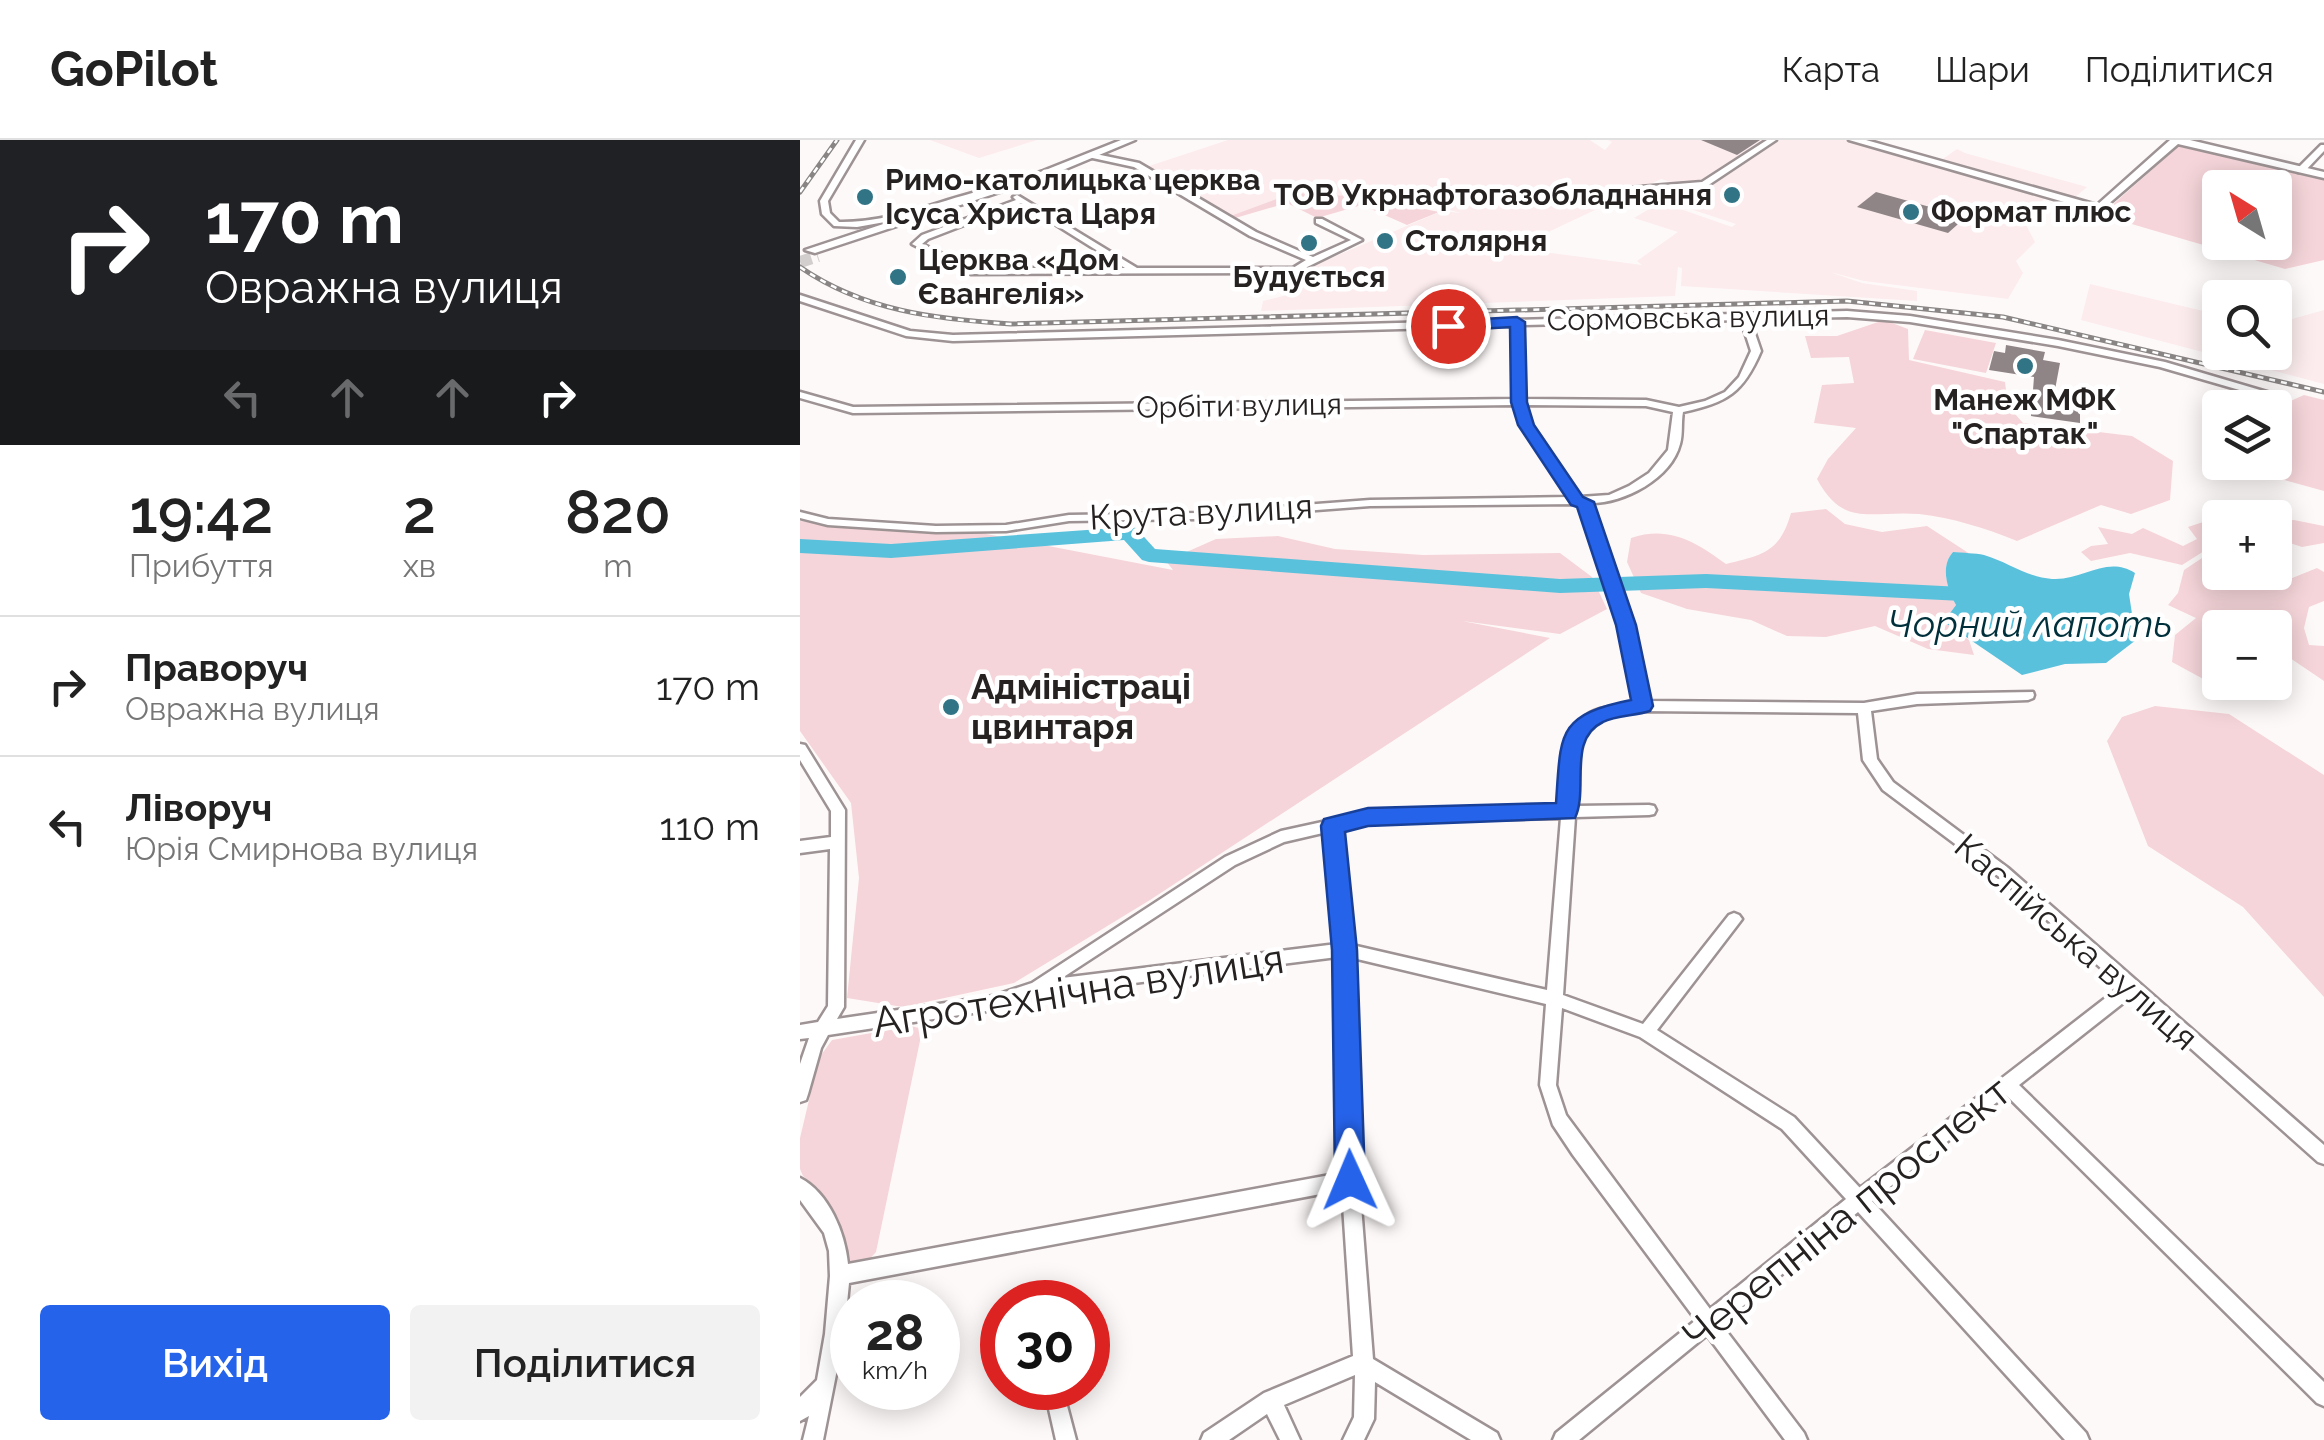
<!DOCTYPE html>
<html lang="uk">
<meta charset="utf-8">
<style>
:root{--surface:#fff;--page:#f2f2f2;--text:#222;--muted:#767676;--line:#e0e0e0;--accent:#2563eb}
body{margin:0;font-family:Raleway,sans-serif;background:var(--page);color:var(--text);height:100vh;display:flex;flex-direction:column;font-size:38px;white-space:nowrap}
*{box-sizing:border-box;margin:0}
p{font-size:32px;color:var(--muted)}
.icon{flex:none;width:55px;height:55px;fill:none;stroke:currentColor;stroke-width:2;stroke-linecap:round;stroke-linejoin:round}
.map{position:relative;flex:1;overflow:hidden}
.drawer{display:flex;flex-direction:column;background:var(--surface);width:800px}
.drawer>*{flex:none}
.top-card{background:#202124;color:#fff;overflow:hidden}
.needle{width:65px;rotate:323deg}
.controls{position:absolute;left:1402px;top:30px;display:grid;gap:20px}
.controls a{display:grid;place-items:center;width:90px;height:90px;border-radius:10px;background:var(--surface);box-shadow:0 5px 25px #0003;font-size:50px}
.speed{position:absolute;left:30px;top:1140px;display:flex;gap:20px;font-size:50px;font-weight:700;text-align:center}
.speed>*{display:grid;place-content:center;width:130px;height:130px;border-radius:50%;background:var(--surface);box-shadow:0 5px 25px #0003;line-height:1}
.speed small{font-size:25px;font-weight:400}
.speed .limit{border:15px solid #d22;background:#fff;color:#111}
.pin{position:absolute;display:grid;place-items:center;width:85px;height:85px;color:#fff;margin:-42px;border:5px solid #fff;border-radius:50%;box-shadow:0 2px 10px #0007}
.me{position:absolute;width:110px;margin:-55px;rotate:359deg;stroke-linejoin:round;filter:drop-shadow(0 0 8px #0008)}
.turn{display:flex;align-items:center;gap:35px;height:210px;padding:0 40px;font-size:45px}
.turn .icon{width:130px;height:130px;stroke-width:2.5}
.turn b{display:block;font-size:70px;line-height:85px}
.lanes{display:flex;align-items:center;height:95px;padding:0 40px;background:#0003;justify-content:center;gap:50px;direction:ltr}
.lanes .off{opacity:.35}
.eta{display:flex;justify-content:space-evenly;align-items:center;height:170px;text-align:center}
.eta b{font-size:60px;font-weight:600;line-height:70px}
.primary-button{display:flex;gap:20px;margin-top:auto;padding:20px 40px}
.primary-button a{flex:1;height:115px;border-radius:10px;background:var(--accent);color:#fff;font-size:40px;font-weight:600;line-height:115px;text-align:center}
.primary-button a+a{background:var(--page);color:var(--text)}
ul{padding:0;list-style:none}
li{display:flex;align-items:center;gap:30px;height:140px;padding:0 40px;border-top:2px solid var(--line)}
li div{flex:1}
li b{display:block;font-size:38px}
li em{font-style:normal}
header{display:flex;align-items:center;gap:60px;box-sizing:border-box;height:140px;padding:0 50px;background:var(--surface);border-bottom:2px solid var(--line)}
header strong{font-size:48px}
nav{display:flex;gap:55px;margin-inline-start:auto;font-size:35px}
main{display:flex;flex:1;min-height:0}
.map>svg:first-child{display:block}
</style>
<header>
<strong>GoPilot</strong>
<nav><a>Карта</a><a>Шари</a><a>Поділитися</a></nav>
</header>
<main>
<section class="drawer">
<div class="top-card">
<div class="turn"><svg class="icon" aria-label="right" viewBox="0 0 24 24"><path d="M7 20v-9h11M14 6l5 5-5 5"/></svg><div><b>170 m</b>Овражна вулиця</div></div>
<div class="lanes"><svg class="icon off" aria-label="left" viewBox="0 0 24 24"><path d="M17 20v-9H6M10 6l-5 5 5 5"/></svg><svg class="icon off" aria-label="ahead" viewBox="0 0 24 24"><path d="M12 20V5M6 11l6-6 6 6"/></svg><svg class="icon off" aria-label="ahead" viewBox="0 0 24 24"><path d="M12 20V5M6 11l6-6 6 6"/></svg><svg class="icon" aria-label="right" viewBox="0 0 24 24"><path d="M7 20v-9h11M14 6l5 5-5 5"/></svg></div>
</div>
<div class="eta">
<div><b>19:42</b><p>Прибуття</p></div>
<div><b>2</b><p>хв</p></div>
<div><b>820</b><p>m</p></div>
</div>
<ul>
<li><svg class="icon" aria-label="right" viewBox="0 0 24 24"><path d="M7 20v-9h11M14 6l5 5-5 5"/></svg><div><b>Праворуч</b><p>Овражна вулиця</p></div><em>170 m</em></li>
<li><svg class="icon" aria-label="left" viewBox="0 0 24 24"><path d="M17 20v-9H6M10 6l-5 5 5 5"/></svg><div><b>Ліворуч</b><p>Юрія Смирнова вулиця</p></div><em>110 m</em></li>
</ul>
<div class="primary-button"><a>Вихід</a><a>Поділитися</a></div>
</section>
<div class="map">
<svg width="1524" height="1300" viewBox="0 0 1524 1300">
<rect width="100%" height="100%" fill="#fef9f9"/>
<g fill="#fcecee" fill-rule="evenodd">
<path d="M130,0H237L179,18Z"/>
<path d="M428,0H790L805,10L812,2L808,0H966L909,37L915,40L872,66L932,87L936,84L881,66L980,0H1044L1246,57L1238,65L1247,68L1226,85L1235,102L1216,121L1223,133L1208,159L1064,141L1030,132L1062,143L1117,151V161L881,146L882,128L878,127L875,156L461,171L463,161L499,152L498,132L642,71L661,73L619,62L506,57L428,77L340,29ZM861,39L886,47L834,78L878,92L837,121L842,125L706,107L689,92L727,102Z"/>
<path d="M1157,9L1165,13L1287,47L1273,59L1140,21Z"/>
<path d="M1290,144L1420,175V212H1475V184L1524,170V244L1281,180Z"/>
</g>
<g fill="#f5d5d9" fill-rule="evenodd">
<path d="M1382,3L1524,38V120L1485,129L1301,75ZM1420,48H1475V102H1420Z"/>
<path d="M493,53L567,57L639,72L607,85L562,65L517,78L487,63L432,79L428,77Z"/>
<path d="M1084,180L1108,189L1109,220L1205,242L1208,266L1223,283L1332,296L1373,321L1370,360L1331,374L1301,365L1217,401C1185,388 1153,378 1119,374C1071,370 1044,389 1017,339L1028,319L1056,288L1014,283L1022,245L1054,243L1049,217L1011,218L1005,196H1037Z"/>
<path d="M1125,190L1196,203L1186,233L1113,219Z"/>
<path d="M1444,253L1486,263L1504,255L1524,260V351L1441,328L1442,323L1475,322V268L1444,267Z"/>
<path d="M1026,369L1045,384L1082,392L1127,386L1170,414L1153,412C1140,426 1147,449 1156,465L1147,477V484L1169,500L1174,515L1128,509L1075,486L1026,497L987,496L951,480L887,469L841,453L827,422L831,398C869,385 896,402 926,424C963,415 980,412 991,373Z"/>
<path d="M1427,374H1456L1452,377L1420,378V401L1382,425L1330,413L1291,421L1281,412L1291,406L1308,404L1298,387L1332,394L1343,388L1383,406L1397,399L1388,387Z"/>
<path d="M1494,380L1524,386V403L1502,407L1475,398V381Z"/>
<path d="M0,381L176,392L373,430L366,421L416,399L478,396L535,409L623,415L760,413L792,437L807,469L760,494L662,481L750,498L350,760L214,843L103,867L47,858L59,738L51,663L0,591Z"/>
<path d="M1405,416L1420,423V432L1485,441L1517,428L1524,432V461L1509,467L1504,488L1509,505L1524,506V541L1487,516L1475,488L1456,480L1435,487L1420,488V497L1416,500L1420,505V542L1458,543L1463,547H1418L1372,522L1375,495L1396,478L1368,465L1378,453L1384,430Z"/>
<path d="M1355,566L1429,574L1524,635V857L1443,767L1348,706L1307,601L1322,577Z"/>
<path d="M111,886L119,888L121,896L76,1112L66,1123L47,1126L39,1081L18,1048L3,1036L0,1029V998L19,918L32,900Z"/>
</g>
<path fill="#5ac1dc" d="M1153,412C1163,413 1175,413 1184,415C1208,422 1226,437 1252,439C1283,441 1306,415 1335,433L1329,454L1336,500L1306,523L1265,524L1222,535L1147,484V477L1156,465C1147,449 1140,426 1153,412Z"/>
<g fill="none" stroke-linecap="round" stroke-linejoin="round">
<path fill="#5ac1dc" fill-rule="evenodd" d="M329,387L336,388L355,409L760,439L906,434L1182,448L1193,455L1182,462L906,448L760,453L349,422L342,420L324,400L91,418L0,413V399L91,404Z"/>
</g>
<g fill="#8f8586">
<path d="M901,0H960L937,15Z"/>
<path d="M1076,52L1166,77L1148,93L1057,67Z"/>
<path d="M1206,205L1245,212L1243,220L1260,223L1254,255L1280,259V283L1231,276L1234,237L1189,230L1194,211L1205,213Z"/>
</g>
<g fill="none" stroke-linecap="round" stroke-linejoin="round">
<path stroke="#d3cece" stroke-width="12" stroke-dasharray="12 6" stroke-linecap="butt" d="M0,122L18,116"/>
<defs>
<g id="street">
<path d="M56,0H64L28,61L30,73L39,82C93,83 141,59 193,48L197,50L96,80L57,87L34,86L22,74L20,61Z"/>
<path d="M967,0H976L907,46L827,52L823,50L827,48L902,42Z"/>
<path d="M1521,5H1524V11L1504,32H1498V28Z"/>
<path d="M291,13L339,23L456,92L513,117L551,100L516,83V79H522L562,100L499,131L491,133L171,134L112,104L122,95L216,60L213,57L217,55L337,128H493L506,120L450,96L334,27L288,17L287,15ZM221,63L325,128H172L122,104L128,99Z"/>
<path d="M0,155L110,191L153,195L1047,171L1110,176L1258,200L1365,222L1477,255L1479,257L1474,260L1360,227L1258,206L1110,182L1047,177L950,179L961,211C943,253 928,262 883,272C881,283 883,294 880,304C871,339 824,363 791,363L832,485L848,561L1064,563L1117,554L1233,552L1234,555L1233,558L1228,560L1117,564L1071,571L1077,619L1093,642L1208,728L1524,1005V1024L1518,1022L1332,856L1219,945L1524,1242V1266L1517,1263L1206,955L1072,1061L1286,1293L1289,1300H1265L1058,1072L921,1184L1004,1293L1007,1300H985L907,1195L779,1300H753L756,1293L896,1180L773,1015L753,985L740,945L746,864L553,818L559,1040L573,1219L697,1293L700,1300H671L575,1242L574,1279L564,1300H543L554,1277L555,1235L484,1265L500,1300H480L467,1274L429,1300H401L404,1293L464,1253L553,1216L542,1050L49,1143L44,1194L23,1300H3L9,1276L0,1281V1257L17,1240L25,1194L30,1136L29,1111L24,1093L0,1060V1038C29,1053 45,1093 48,1124L541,1033L537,817L233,856L193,870L28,895L21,908L8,954L6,960L0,962V924L9,898L0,899V885L18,882L28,866L30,709L0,713V701L31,697V671L0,620V604L5,605L45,670L44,867L37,879L193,856L232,843L425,717L481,691L568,672L762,667C765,634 758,586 794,571C806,566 822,565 835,563L820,485L780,364L570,366L397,379L269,381L206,391L136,392L28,385L0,378V372L28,379L136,386L206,385L269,375L397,373L570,360L769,357L721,285L715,265L53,273L0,258V252L53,267L714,259L713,186L153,201L106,196L0,161ZM941,180L951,211L939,237L925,252L905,261L879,267L846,260L724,259L722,185ZM725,265L846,266L873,272L868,310L849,333L829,346L809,355L780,357L731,285ZM842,571L1058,573L1063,620L1083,650L1198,736L1321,846L1060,1048L994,977L857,890L939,783L942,779L939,775L934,773L929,775L843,884L763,855L775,677L849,675L854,674L856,670L854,666L849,665L776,666L781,598C793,576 819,575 842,571ZM761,678L747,850L552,805L540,689L568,682ZM527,692L537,804L262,838L435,725L484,702ZM762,868L840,897L982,989L1046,1059L910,1169L766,975L756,945Z"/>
<path d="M259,1259L266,1262L276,1300H256L249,1269L252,1262Z"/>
</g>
<path id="secondary" d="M1049,0H1066L1297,65L1370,0H1390L1524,32V38L1378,4L1299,72Z"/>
<path id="primary" d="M321,0H335L251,35L15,113L5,110L243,31Z"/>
</defs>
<use href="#street" stroke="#9e9394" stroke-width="5"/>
<use href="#secondary" stroke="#9e9394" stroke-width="5"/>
<use href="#primary" stroke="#9e9394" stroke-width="5"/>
<use href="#street" fill="#fff" fill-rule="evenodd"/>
<use href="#secondary" fill="#fff" fill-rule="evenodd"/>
<use href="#primary" fill="#fff" fill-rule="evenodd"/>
<defs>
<g id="rail">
<path d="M0,52L37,0"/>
<path d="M0,127C64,171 135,179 211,184L1047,161L1203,177L1524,252"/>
</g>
</defs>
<use href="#rail" stroke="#8a8585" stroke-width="5"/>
<use href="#rail" stroke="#fff" stroke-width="2.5" stroke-dasharray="6" stroke-linecap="butt"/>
</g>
<path fill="#2563eb" stroke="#184099" stroke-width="2.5" d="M717,177L725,182L727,262L734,285L783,357L794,362L836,485L853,566L850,571C835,576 816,575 803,582C767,599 789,649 775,678L568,686L545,692L557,810L565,1040L560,1051L550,1055L540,1051L535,1040L532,810L521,686L524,679L568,668L756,663C761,594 756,575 831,560L816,485L777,367L771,365L718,285L711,262L710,187L648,191L640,186L648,181Z"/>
<g fill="#317485" stroke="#fff" stroke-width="4">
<circle cx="932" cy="55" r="10"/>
<circle cx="65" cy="57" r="10"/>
<circle cx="1111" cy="72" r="10"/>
<circle cx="585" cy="101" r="10"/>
<circle cx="509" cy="103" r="10"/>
<circle cx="98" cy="137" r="10"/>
<circle cx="1225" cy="226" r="10"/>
<circle cx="151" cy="567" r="10"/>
</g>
<g text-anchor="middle" stroke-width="9" stroke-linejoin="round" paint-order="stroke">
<g font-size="30" font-weight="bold" fill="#262222" stroke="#fff" text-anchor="start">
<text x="85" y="50">Римо-католицька церква<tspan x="85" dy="34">Ісуса Христа Царя</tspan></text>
<text x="912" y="65" text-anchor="end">ТОВ Укрнафтогазобладнання</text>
<text x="1131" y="82">Формат плюс</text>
<text x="605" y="111">Столярня</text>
<text x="118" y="130">Церква «Дом<tspan x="118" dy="34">Євангелія»</tspan></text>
<text x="509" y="147" text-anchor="middle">Будується</text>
<text x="1225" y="270" text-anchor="middle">Манеж МФК<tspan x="1225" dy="34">"Спартак"</tspan></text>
</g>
<g font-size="30" fill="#262222" stroke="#fff">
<text transform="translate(888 178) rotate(-1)" y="10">Сормовська вулиця</text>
<text transform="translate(439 266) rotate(-1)" y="10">Орбіти вулиця</text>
</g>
<g font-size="35" fill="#262222" stroke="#fff">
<text transform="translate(401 372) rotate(-3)" y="12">Крута вулиця</text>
<text transform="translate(1276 802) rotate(41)" y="12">Каспійська вулиця</text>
</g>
<g font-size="35" font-weight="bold" fill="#262222" stroke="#fff" text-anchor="start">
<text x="171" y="559">Адміністраці<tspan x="171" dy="40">цвинтаря</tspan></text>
</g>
<g font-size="38" font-style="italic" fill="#00303b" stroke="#fff">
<text x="1230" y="497">Чорний лапоть</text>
</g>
<g font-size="42" fill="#262222" stroke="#fff">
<text transform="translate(278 850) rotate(-9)" y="15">Агротехнічна вулиця</text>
<text transform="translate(1046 1073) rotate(-39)" y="15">Черепніна проспект</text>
</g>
</g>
</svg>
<div class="controls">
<a><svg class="needle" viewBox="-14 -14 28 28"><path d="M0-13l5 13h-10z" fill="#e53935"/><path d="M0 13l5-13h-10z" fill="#767676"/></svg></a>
<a><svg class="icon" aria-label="search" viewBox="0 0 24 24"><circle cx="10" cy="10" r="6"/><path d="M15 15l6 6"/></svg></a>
<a><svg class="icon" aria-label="layers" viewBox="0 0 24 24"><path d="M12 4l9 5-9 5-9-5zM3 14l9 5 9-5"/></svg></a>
<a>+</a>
<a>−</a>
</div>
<div class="speed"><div>28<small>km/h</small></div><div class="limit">30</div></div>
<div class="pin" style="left:648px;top:186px;background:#d93025"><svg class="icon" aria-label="arrive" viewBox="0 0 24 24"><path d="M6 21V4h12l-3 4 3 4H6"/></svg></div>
<svg class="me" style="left:550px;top:1040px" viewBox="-20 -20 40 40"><path d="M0-17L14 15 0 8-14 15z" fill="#2563eb" stroke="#fff" stroke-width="4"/></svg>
</div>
</main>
